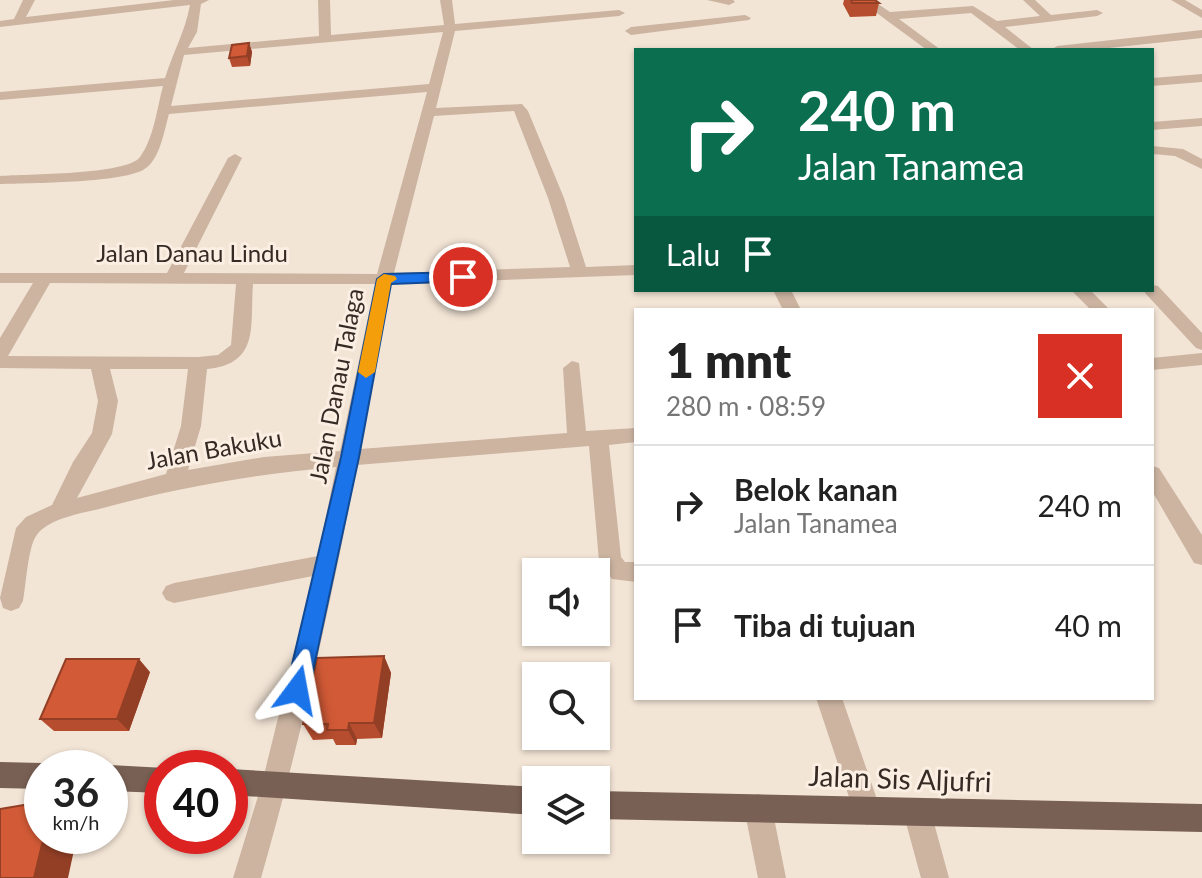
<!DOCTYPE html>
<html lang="id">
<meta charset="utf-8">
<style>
:root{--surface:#fff;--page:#f2f2f2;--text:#222;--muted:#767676;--line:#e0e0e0}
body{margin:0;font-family:Lato,sans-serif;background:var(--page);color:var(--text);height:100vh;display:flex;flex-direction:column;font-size:30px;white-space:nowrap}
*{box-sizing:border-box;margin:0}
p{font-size:26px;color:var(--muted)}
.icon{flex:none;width:44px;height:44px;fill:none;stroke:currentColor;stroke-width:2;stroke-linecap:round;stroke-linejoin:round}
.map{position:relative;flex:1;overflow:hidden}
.side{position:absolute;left:634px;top:308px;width:520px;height:392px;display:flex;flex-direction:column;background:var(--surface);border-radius:0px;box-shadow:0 2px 6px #0004}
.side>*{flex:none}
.guide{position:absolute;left:634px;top:48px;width:520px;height:244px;border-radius:0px;box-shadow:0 2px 6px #0004;background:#0b6e4f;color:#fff;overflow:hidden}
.buttons{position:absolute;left:522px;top:558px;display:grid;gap:16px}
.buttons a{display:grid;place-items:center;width:88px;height:88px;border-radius:0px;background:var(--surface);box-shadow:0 2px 6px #0004;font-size:40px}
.speed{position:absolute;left:24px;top:750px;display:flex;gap:16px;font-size:40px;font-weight:700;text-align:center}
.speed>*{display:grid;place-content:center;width:104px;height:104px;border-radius:50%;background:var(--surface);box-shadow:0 2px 6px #0004;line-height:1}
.speed small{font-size:20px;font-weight:400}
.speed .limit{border:12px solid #d22;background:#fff;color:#111}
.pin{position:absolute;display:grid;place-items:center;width:68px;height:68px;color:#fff;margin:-34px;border:4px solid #fff;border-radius:50%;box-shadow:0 2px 8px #0007}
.me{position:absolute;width:88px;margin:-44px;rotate:13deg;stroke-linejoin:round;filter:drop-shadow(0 0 6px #0008)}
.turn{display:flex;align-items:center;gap:28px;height:168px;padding:0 32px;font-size:36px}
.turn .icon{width:104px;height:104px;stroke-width:2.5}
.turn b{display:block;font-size:56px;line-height:68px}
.then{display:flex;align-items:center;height:76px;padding:0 32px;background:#0003;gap:16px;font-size:30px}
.round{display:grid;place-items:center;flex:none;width:84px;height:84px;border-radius:0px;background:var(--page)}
.overview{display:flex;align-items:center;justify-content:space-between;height:136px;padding:0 32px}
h1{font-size:48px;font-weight:800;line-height:60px}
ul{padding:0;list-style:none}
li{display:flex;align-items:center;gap:24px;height:120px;padding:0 32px;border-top:2px solid var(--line)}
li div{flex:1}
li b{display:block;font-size:30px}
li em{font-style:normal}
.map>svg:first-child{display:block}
</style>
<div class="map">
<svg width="1202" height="878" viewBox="0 0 1202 878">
<rect width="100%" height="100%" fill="#f3e5d6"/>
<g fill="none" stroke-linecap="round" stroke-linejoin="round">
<g fill="#ccb4a1" fill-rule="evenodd">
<path d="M23,0H35L26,17L174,0H209L201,4L197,32L188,48L319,36L318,0H330L331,35L444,25L440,0H452L455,24L619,10L625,13L619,16L455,31L436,108L522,104L528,111L564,198L586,267L636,265V275L391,284L360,449L567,433L563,368L572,361L579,363L586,431L636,428V442L609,445L621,557L625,562H636V582L612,579L599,561L589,446L357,465C331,604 300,742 261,878H233L262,783L313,576L174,603L166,600L162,593L166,586L174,583L318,556L336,467C256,474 180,487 103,508C83,513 48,518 36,536C28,548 26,585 23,601L19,608L11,611L3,608L0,598L16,528L26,517L52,505L73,462L92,433L98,401L91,369L0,368V338L33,283H0V273H167L228,158L235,154L242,158L184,273L377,274L427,92L169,114C164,131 160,161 143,170C119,183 31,183 0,184V176C25,174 127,175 140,157C154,138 157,108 163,86L0,100V92L165,78C173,52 185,32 190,5L0,27V21L14,19ZM443,32L429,84L171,106L184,55ZM514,111L548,198L570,267L394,273L434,116ZM50,283L236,284L231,345L218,355L198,357L8,356ZM253,284H375L340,451L264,457L188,470L201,426L207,369C260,364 250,326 253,284ZM110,369H188L181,426L166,474L77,498L112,434L118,401Z"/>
<path d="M707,0H733L735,2L729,5Z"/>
<path d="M859,0H872L890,12L973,6L997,21L1040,16L1023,0H1035L1051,15L1097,10L1103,13L1097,16L1005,27L1034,50H1020L971,13L899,19L941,50H927Z"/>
<path d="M1171,0H1185L1202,10V18Z"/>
<path d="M745,15L751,18L749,20L631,35L625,31L631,27Z"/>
<path d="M1202,30V38L1090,50H1051L1057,46Z"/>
<path d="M1202,74V82L1152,86V78Z"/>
<path d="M1202,118V126L1152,130V122Z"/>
<path d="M1152,146L1183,149L1202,159V169L1175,156L1152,154Z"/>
<path d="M1152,285L1158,286L1202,333V350L1196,348L1146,294L1143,290H1152Z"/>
<path d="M773,290H791L801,310H783Z"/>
<path d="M1071,290H1090L1110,310H1091Z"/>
<path d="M1202,353V365L1152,370V358Z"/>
<path d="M1152,466L1159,468L1202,535V565L1194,563L1152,491Z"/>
<path d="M816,698H842L881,811L877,821L867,825L857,821Z"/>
<path d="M758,794L768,798L772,808L786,878H758L744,808L748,798Z"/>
<path d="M917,798L927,802L931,812L949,878H921L903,812L907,802Z"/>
</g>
<g fill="#796054" fill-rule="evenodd">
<path d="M0,762L42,763L52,768H42V789L0,788Z"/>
<path d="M110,765L165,768H162V793L110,791V768H102Z"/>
<path d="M230,769L536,787V815L230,795Z"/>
<path d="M596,791L1202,804V832L596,819Z"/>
</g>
</g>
<g fill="#b54d2e">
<path d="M844,0H875L879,3L876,16L850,17L843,4Z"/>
<path d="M249,43L252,52L250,66L232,67L229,58Z"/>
<path d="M384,656L391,673L382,738L357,739L356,745H336L333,739L313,740L303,724Z"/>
<path d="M150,672L129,731H54L40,719Z"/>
</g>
<g fill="#933f26">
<path d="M249,43L252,52L250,66L247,56Z"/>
<path d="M384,656L391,673L382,738L374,723Z"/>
<path d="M139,659L150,672L129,731L117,719Z"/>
<path d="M349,723L357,739L356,745L348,730Z"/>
<path d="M44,836H77L68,878H34Z"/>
</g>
<g fill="#d25a36" stroke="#933f26" stroke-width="2">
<path d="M851,0H875L879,3H852Z"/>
<path d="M249,43L247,56L229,58L232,45Z"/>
<path d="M384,656L374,723H349L348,730H327L328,724H303L317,658Z"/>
<path d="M66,659H139L117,719H40Z"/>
<path d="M42,802V836H44L34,878H0V809Z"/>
</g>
<path fill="#1a73e8" stroke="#114b97" stroke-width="2" d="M463,272L468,274V281L391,284L359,457L309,690L305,697L297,701L289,697L286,690L341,457L377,279L384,274Z"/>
<path fill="#f59e0b" d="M384,274L395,276L397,279L391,283L375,372L366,378L358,372L377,279Z"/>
<g text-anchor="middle" stroke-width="6" stroke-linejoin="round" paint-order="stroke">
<g font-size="24" fill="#362a25" stroke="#fbefe3">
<text x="192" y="262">Jalan Danau Lindu</text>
<text transform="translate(337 386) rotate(-79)" y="8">Jalan Danau Talaga</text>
<text transform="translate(214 450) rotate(-10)" y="8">Jalan Bakuku</text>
</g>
<g font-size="28" fill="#362a25" stroke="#fbefe3">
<text transform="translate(900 779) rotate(2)" y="10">Jalan Sis Aljufri</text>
</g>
</g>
</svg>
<div class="buttons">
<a><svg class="icon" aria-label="sound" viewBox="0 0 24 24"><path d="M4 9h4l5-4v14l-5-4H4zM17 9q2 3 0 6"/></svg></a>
<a><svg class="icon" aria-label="search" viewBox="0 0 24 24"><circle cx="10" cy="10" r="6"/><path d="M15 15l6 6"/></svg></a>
<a><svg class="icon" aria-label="layers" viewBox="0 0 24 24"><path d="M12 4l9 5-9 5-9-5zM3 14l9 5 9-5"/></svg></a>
</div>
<div class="speed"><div>36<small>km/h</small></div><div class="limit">40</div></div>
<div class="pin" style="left:463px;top:277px;background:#d93025"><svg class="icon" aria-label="arrive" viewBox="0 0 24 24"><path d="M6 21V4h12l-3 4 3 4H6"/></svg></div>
<svg class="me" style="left:297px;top:690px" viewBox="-20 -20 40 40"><path d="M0-17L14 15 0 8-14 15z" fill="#1a73e8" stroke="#fff" stroke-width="4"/></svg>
<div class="guide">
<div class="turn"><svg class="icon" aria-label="right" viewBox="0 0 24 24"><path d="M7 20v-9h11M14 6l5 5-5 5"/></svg><div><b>240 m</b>Jalan Tanamea</div></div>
<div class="then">Lalu<svg class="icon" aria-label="arrive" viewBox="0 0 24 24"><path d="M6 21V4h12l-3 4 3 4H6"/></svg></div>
</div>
<section class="side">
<div class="overview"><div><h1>1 mnt</h1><p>280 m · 08:59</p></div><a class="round" style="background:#d93025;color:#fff"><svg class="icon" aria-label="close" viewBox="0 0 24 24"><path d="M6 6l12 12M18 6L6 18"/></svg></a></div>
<ul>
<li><svg class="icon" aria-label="right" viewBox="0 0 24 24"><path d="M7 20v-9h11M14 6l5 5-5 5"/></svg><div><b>Belok kanan</b><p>Jalan Tanamea</p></div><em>240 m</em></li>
<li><svg class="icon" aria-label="arrive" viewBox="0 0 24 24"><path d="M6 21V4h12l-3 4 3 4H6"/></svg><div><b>Tiba di tujuan</b></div><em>40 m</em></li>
</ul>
</section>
</div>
